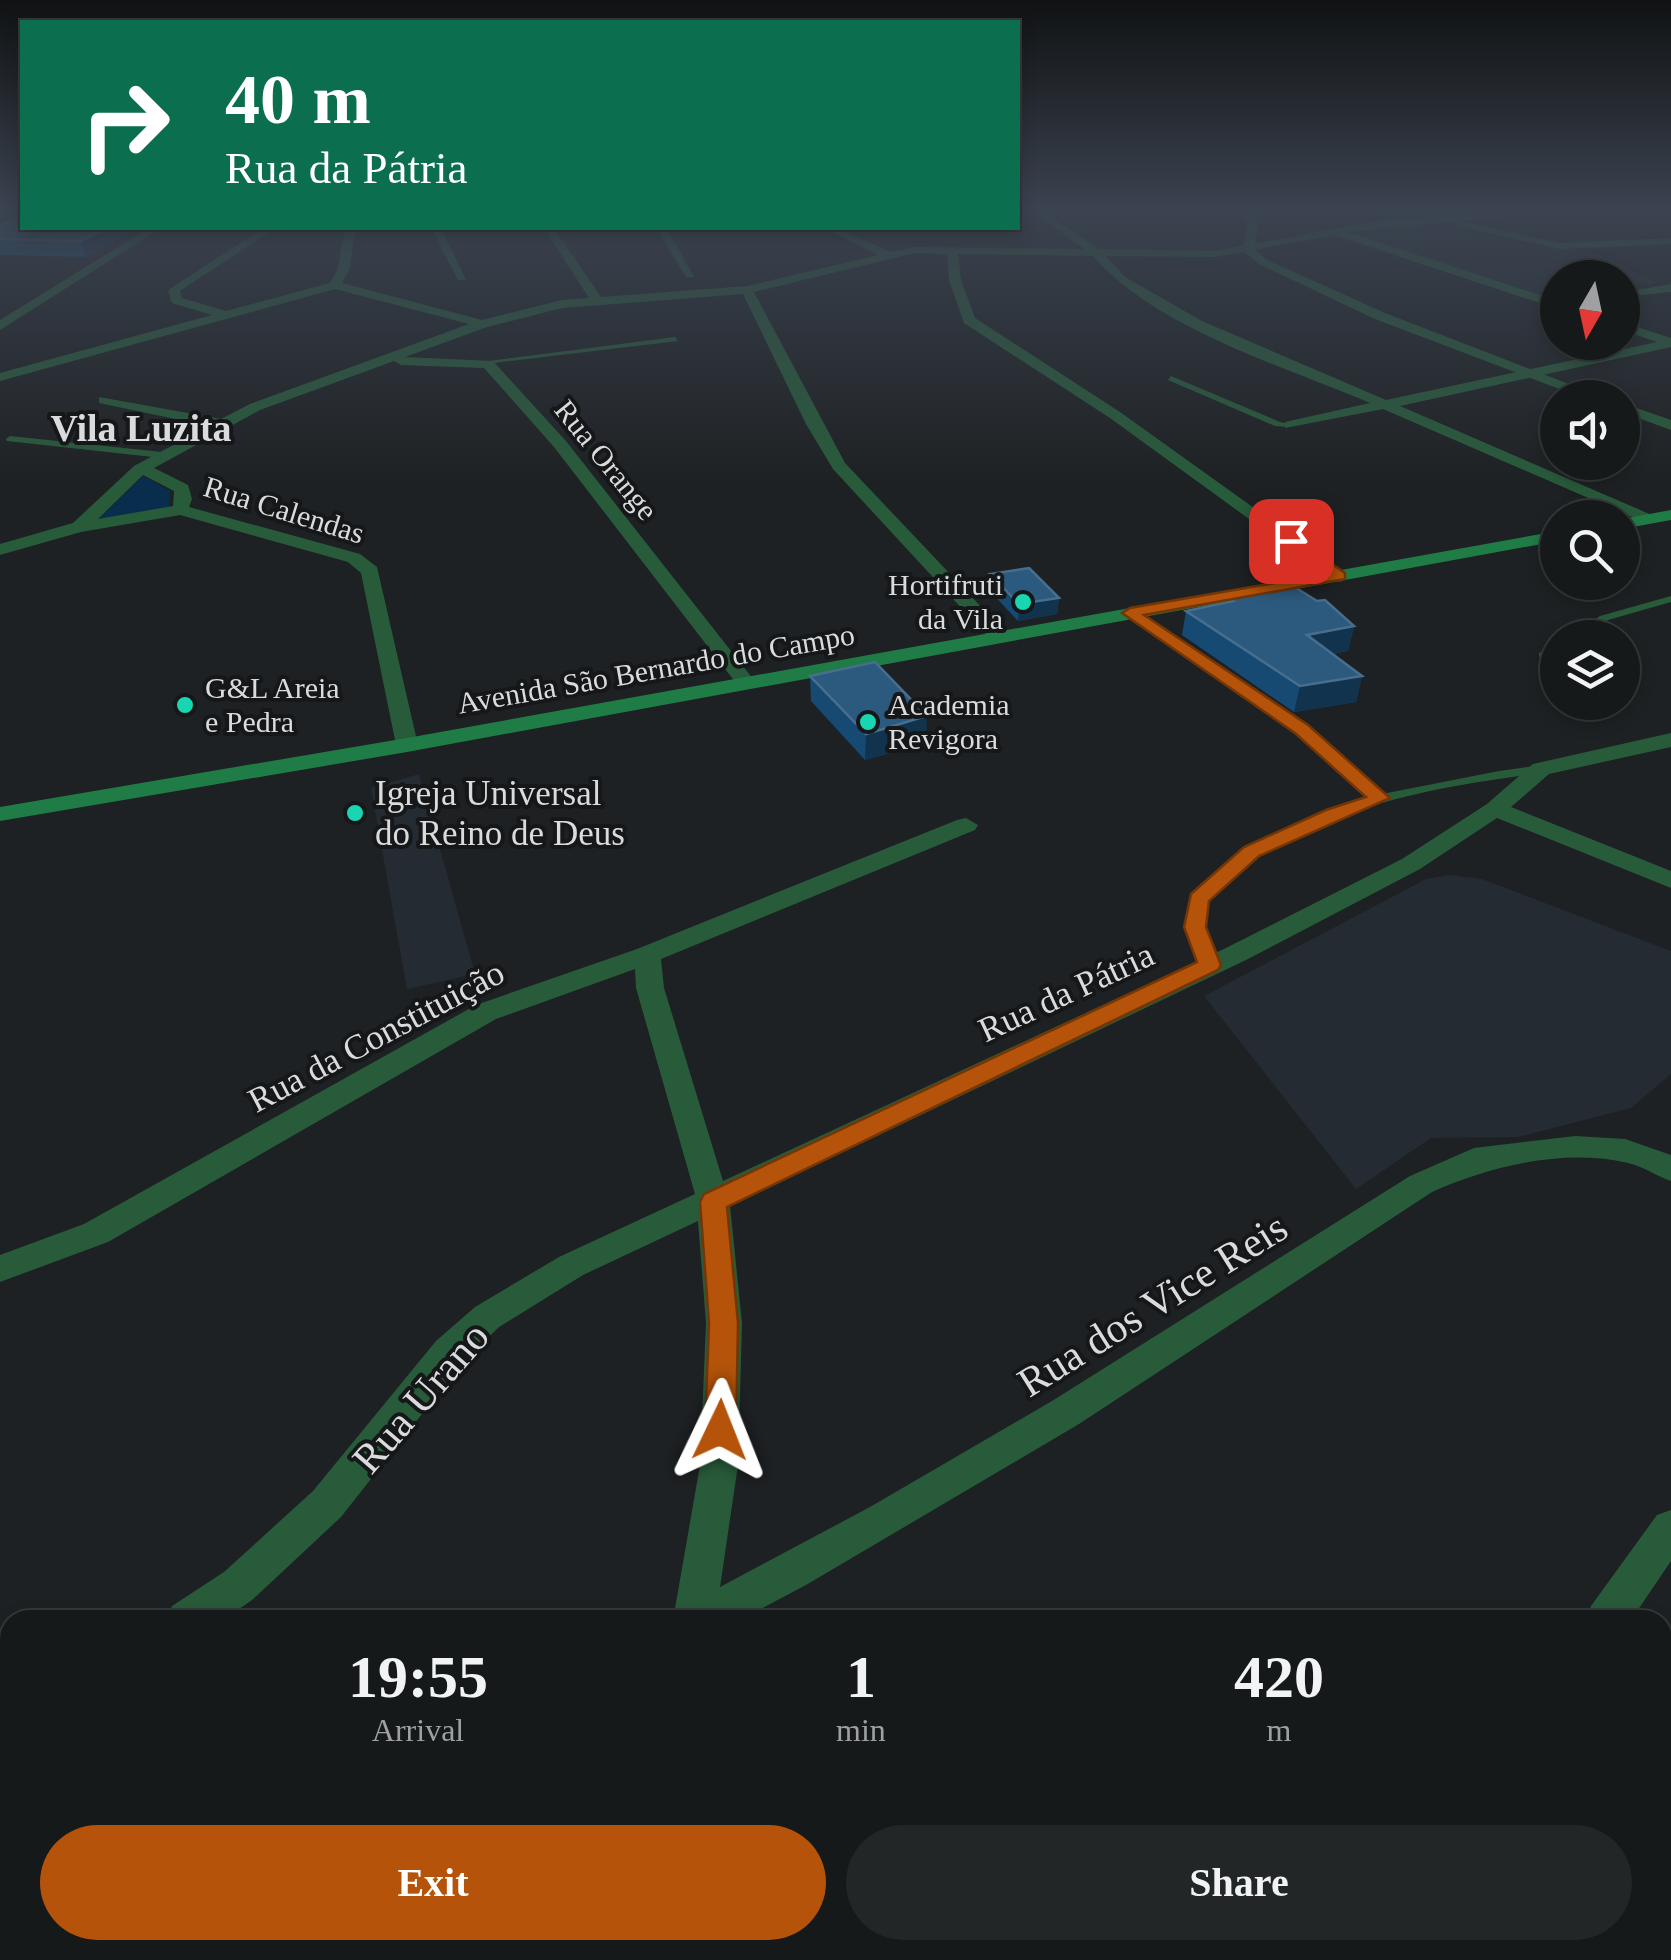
<!DOCTYPE html>
<meta charset="utf-8">
<style>
:root{--surface:#16191a;--page:#232627;--text:#f1f3f6;--muted:#9ea0a2;--line:#353839;--accent:#b45309}
body{margin:0;font-family:"Times New Roman",serif;background:var(--page);color:var(--text);height:100vh;display:flex;flex-direction:column;font-size:38px;white-space:nowrap}
*{box-sizing:border-box;margin:0}
p{font-size:32px;color:var(--muted)}
.icon{flex:none;width:55px;height:55px;fill:none;stroke:currentColor;stroke-width:2;stroke-linecap:round;stroke-linejoin:round}
.map{position:relative;flex:1;overflow:hidden}
.drawer{position:absolute;left:0px;top:1610px;width:1672px;height:350px;display:flex;flex-direction:column;background:var(--surface);border-radius:30px 30px 0 0;box-shadow:0 5px 15px #0003,0 0 0 2px var(--line)}
.drawer>*{flex:none}
.hud{position:absolute;left:20px;top:20px;width:1000px;height:210px;border-radius:0px;box-shadow:0 5px 15px #0003,0 0 0 2px var(--line);background:#0b6e4f;color:#fff;overflow:hidden}
.needle{width:65px;rotate:189deg}
.buttons{position:absolute;left:1540px;top:260px;display:grid;gap:20px}
.buttons a{display:grid;place-items:center;width:100px;height:100px;border-radius:50%;background:var(--surface);box-shadow:0 5px 15px #0003,0 0 0 2px var(--line);font-size:50px}
.pin{position:absolute;display:grid;place-items:center;width:85px;height:85px;color:#fff;margin:-42px;border-radius:20px;box-shadow:0 5px 15px #0006}
.me{position:absolute;width:110px;margin:-55px;rotate:2deg;stroke-linejoin:round;filter:drop-shadow(0 0 8px #0008)}
.turn{display:flex;align-items:center;gap:35px;height:210px;padding:0 40px;font-size:45px}
.turn .icon{width:130px;height:130px;stroke-width:2.5}
.turn b{display:block;font-size:70px;line-height:85px}
.eta{display:flex;justify-content:space-evenly;align-items:center;height:170px;text-align:center}
.eta b{font-size:60px;font-weight:700;line-height:70px}
.primary-button{display:flex;gap:20px;margin-top:auto;padding:20px 40px}
.primary-button a{flex:1;height:115px;border-radius:60px;background:var(--accent);color:#fff;font-size:40px;font-weight:700;line-height:115px;text-align:center}
.primary-button a+a{background:var(--page);color:var(--text)}
.map>svg:first-child{display:block}
</style>
<div class="map">
<svg width="1671" height="1960" viewBox="0 0 1671 1960">
<rect width="100%" height="100%" fill="#1e2123"/>
<g fill="#252b32">
<path d="M1436,222L1523,244L1590,251L1658,283L1623,287L1622,278H1558L1557,294L1547,297L1352,234Z"/>
<path d="M419,774L475,974L407,989L371,788Z"/>
<path d="M1451,875L1482,879L1671,951V1074L1631,1108L1518,1137L1431,1138L1356,1189L1204,996L1426,879Z"/>
<path d="M10,1745V1950H19L13,1960H0V1748Z"/>
</g>
<g fill="#092d4c">
<path d="M143,476L170,491L169,507L98,520Z"/>
<path d="M152,1950H313L309,1960H148Z"/>
</g>
<g fill="none" stroke-linecap="round" stroke-linejoin="round">
<g fill="#285b3a" fill-rule="evenodd">
<path d="M675,337L678,341L485,364L481,362Z"/>
<path d="M1171,376L1280,422L1294,425L1290,427L1275,426L1168,380Z"/>
<path d="M10,436L162,452L166,455L162,458L7,441L6,439Z"/>
<path d="M1671,596V602L1608,620L1580,638H1567L1600,616Z"/>
<path d="M1126,611H1134L1305,726L1382,794L1499,771L1541,765L1547,769L1541,773C1430,788 1326,805 1234,875C1223,884 1207,893 1202,907C1196,927 1210,948 1217,965L1215,968H1205C1196,952 1183,929 1188,909C1192,892 1211,880 1224,870C1269,836 1317,813 1370,797L1297,732L1126,615Z"/>
<path d="M1558,643V651L1547,657H1539V653Z"/>
</g>
<g fill="#285b3a" fill-rule="evenodd">
<path d="M1030,210H1042L1099,249L1215,251L1382,220L1572,210L1348,232L1558,301V309L1334,235L1215,257L1106,256L1125,277L1202,321L1386,400L1657,342L1622,330V322L1671,338V347L1400,406L1661,519L1646,523L1383,409L1285,428V422L1370,403C1281,365 1157,329 1093,256L958,254L961,280L975,318L1120,412L1349,576L1340,582L1333,580L1110,418L964,323L949,280L947,254L915,253L754,292L845,463L1005,632V640H991L833,469L806,424L743,294L562,308L487,327L405,357L493,361L566,441L753,679L756,683L753,687H739L554,447L484,368L401,365L394,361L260,410L154,468L188,485L192,499L189,507L360,554L377,567L418,745L415,750H399L396,745L361,573L348,562L180,515L81,532L0,555V544L73,523L134,466L209,426L99,403V397L221,419L250,404L469,324L335,289L0,381V373L212,315L172,303L168,290L262,229L271,231L180,291L182,298L226,311L330,283L338,268L345,228H355L350,268L342,283L482,320L562,300L589,298L544,228H554L601,297L747,286L878,255L824,228H837L891,252L915,247L1084,249ZM143,475L174,491L173,506L98,519Z"/>
<path d="M1460,221L1560,243L1671,238V244L1560,249L1456,226Z"/>
<path d="M431,228H441L466,280H458Z"/>
<path d="M656,228H666L694,277H686Z"/>
<path d="M1671,284V292L1632,296L1626,292Z"/>
<path d="M1671,733V747L1549,774L1511,807L1671,871V888L1497,818L1420,869L1246,960L730,1206L742,1323L738,1465L720,1587L870,1507L1052,1401L1410,1176L1474,1148L1575,1136L1625,1139L1671,1155V1181C1656,1176 1643,1166 1628,1163C1565,1148 1490,1166 1432,1192L1079,1424L806,1585L740,1620H673L700,1465L706,1323L698,1221L583,1275L499,1327L462,1363L341,1517L252,1600L223,1620H166L172,1606L224,1572L313,1491L436,1341L475,1307L559,1257L695,1194L636,988L635,969L496,1019L108,1242L0,1282V1255L84,1224L476,1005L637,949L957,820L966,818L978,825L975,830L661,959L664,988L723,1181L1226,948L1402,859L1487,804L1533,764Z"/>
<path d="M1671,1510V1561L1631,1620H1585L1591,1606L1657,1515Z"/>
<path d="M10,1671V1715L0,1718V1674Z"/>
<path d="M52,1950H103L99,1960H47Z"/>
<path d="M586,1950H634L633,1960H583Z"/>
<path d="M1323,1950H1375L1371,1960H1318Z"/>
</g>
<g fill="#285b3a" fill-rule="evenodd">
<path d="M1237,210H1247L1258,224L1254,249L1267,260L1385,313L1605,398H1583L1375,319L1259,264L1242,250L1248,224Z"/>
<path d="M149,228H161L0,330V320Z"/>
<path d="M1622,403L1671,420V430L1622,412Z"/>
</g>
<g fill="#207c46" fill-rule="evenodd">
<path d="M0,210H8L0,215Z"/>
<path d="M1671,510V520L1622,529V519Z"/>
<path d="M1558,531V541L407,752L0,821V807L407,738Z"/>
</g>
</g>
<g fill="#174a73">
<path d="M0,225L22,228H137L86,257L0,255Z"/>
<path d="M990,574L1059,598L1057,614L1018,621L989,590Z"/>
<path d="M1224,596L1354,626L1348,651L1333,654L1362,676L1356,702L1294,712L1182,635L1186,611L1223,603Z"/>
<path d="M810,676L926,743L865,760L811,701Z"/>
</g>
<g fill="#11334e">
<path d="M105,228H137L86,257L81,241Z"/>
<path d="M1059,598L1057,614L1018,621L1019,604Z"/>
<path d="M1354,626L1348,651L1301,660L1307,635Z"/>
<path d="M1362,676L1356,702L1294,712L1300,686Z"/>
<path d="M927,716L926,743L865,760L866,734Z"/>
</g>
<g fill="#2c5a7e" stroke="#476e8d" stroke-width="2.5">
<path d="M22,216V228H105L81,241L0,239V225Z"/>
<path d="M1029,568L1059,598L1019,604L990,574Z"/>
<path d="M1285,581L1317,601L1325,600L1354,626L1307,635L1362,676L1300,686L1186,611L1233,601L1224,596Z"/>
<path d="M875,662L927,716L866,734L810,676Z"/>
</g>
<linearGradient id="sky" x2="0" y2="1"><stop stop-color="#101213"/><stop offset="0.43" stop-color="#3b4350"/><stop offset="1" stop-color="#3b4350" stop-opacity="0"/></linearGradient>
<rect width="1671" height="484" fill="url(#sky)"/>
<path fill="#b45309" stroke="#753606" stroke-width="2.5" d="M1291,536L1345,573V579L1144,615L1308,725L1390,798L1259,856L1209,901L1206,927L1221,965L1218,970L727,1207L738,1323L736,1430L731,1439L720,1443L709,1439L705,1430L709,1323L700,1202L704,1194L1197,962L1184,927L1191,894L1244,847L1326,810L1366,797L1295,733L1122,613L1130,608L1327,574L1286,544V538Z"/>
<g fill="#19d5b2" stroke="#151719" stroke-width="4">
<circle cx="1023" cy="602" r="10"/>
<circle cx="185" cy="705" r="10"/>
<circle cx="868" cy="722" r="10"/>
<circle cx="355" cy="813" r="10"/>
</g>
<g text-anchor="middle" stroke-width="8" stroke-linejoin="round" paint-order="stroke">
<g font-size="30" fill="#dadbdd" stroke="#151719">
<text transform="translate(606 460) rotate(51)" y="10">Rua Orange</text>
<text transform="translate(284 510) rotate(17)" y="10">Rua Calendas</text>
<text transform="translate(656 669) rotate(-10)" y="10">Avenida São Bernardo do Campo</text>
</g>
<g font-size="30" fill="#dadbdd" stroke="#151719" text-anchor="start">
<text x="1003" y="595" text-anchor="end">Hortifruti<tspan x="1003" dy="34">da Vila</tspan></text>
<text x="205" y="698">G&amp;L Areia<tspan x="205" dy="34">e Pedra</tspan></text>
<text x="888" y="715">Academia<tspan x="888" dy="34">Revigora</tspan></text>
</g>
<g font-size="35" fill="#dadbdd" stroke="#151719" text-anchor="start">
<text x="375" y="805">Igreja Universal<tspan x="375" dy="40">do Reino de Deus</tspan></text>
</g>
<g font-size="35" fill="#dadbdd" stroke="#151719">
<text transform="translate(1066 992) rotate(-25)" y="12">Rua da Pátria</text>
<text transform="translate(376 1036) rotate(-28)" y="12">Rua da Constituição</text>
</g>
<g font-size="38" font-weight="bold" fill="#dadbdd" stroke="#151719">
<text x="141" y="441">Vila Luzita</text>
</g>
<g font-size="42" fill="#dadbdd" stroke="#151719">
<text transform="translate(1152 1304) rotate(-32)" y="15">Rua dos Vice Reis</text>
<text transform="translate(420 1397) rotate(-49)" y="15">Rua Urano</text>
</g>
</g>
</svg>
<div class="buttons">
<a><svg class="needle" viewBox="-14 -14 28 28"><path d="M0-13l5 13h-10z" fill="#e53935"/><path d="M0 13l5-13h-10z" fill="#9ea0a2"/></svg></a>
<a><svg class="icon" aria-label="sound" viewBox="0 0 24 24"><path d="M4 9h4l5-4v14l-5-4H4zM17 9q2 3 0 6"/></svg></a>
<a><svg class="icon" aria-label="search" viewBox="0 0 24 24"><circle cx="10" cy="10" r="6"/><path d="M15 15l6 6"/></svg></a>
<a><svg class="icon" aria-label="layers" viewBox="0 0 24 24"><path d="M12 4l9 5-9 5-9-5zM3 14l9 5 9-5"/></svg></a>
</div>
<div class="pin" style="left:1291px;top:541px;background:#d93025"><svg class="icon" aria-label="arrive" viewBox="0 0 24 24"><path d="M6 21V4h12l-3 4 3 4H6"/></svg></div>
<svg class="me" style="left:720px;top:1430px" viewBox="-20 -20 40 40"><path d="M0-17L14 15 0 8-14 15z" fill="#b45309" stroke="#fff" stroke-width="4"/></svg>
<div class="hud">
<div class="turn"><svg class="icon" aria-label="right" viewBox="0 0 24 24"><path d="M7 20v-9h11M14 6l5 5-5 5"/></svg><div><b>40 m</b>Rua da Pátria</div></div>
</div>
<section class="drawer">
<div class="eta">
<div><b>19:55</b><p>Arrival</p></div>
<div><b>1</b><p>min</p></div>
<div><b>420</b><p>m</p></div>
</div>
<div class="primary-button"><a>Exit</a><a>Share</a></div>
</section>
</div>
